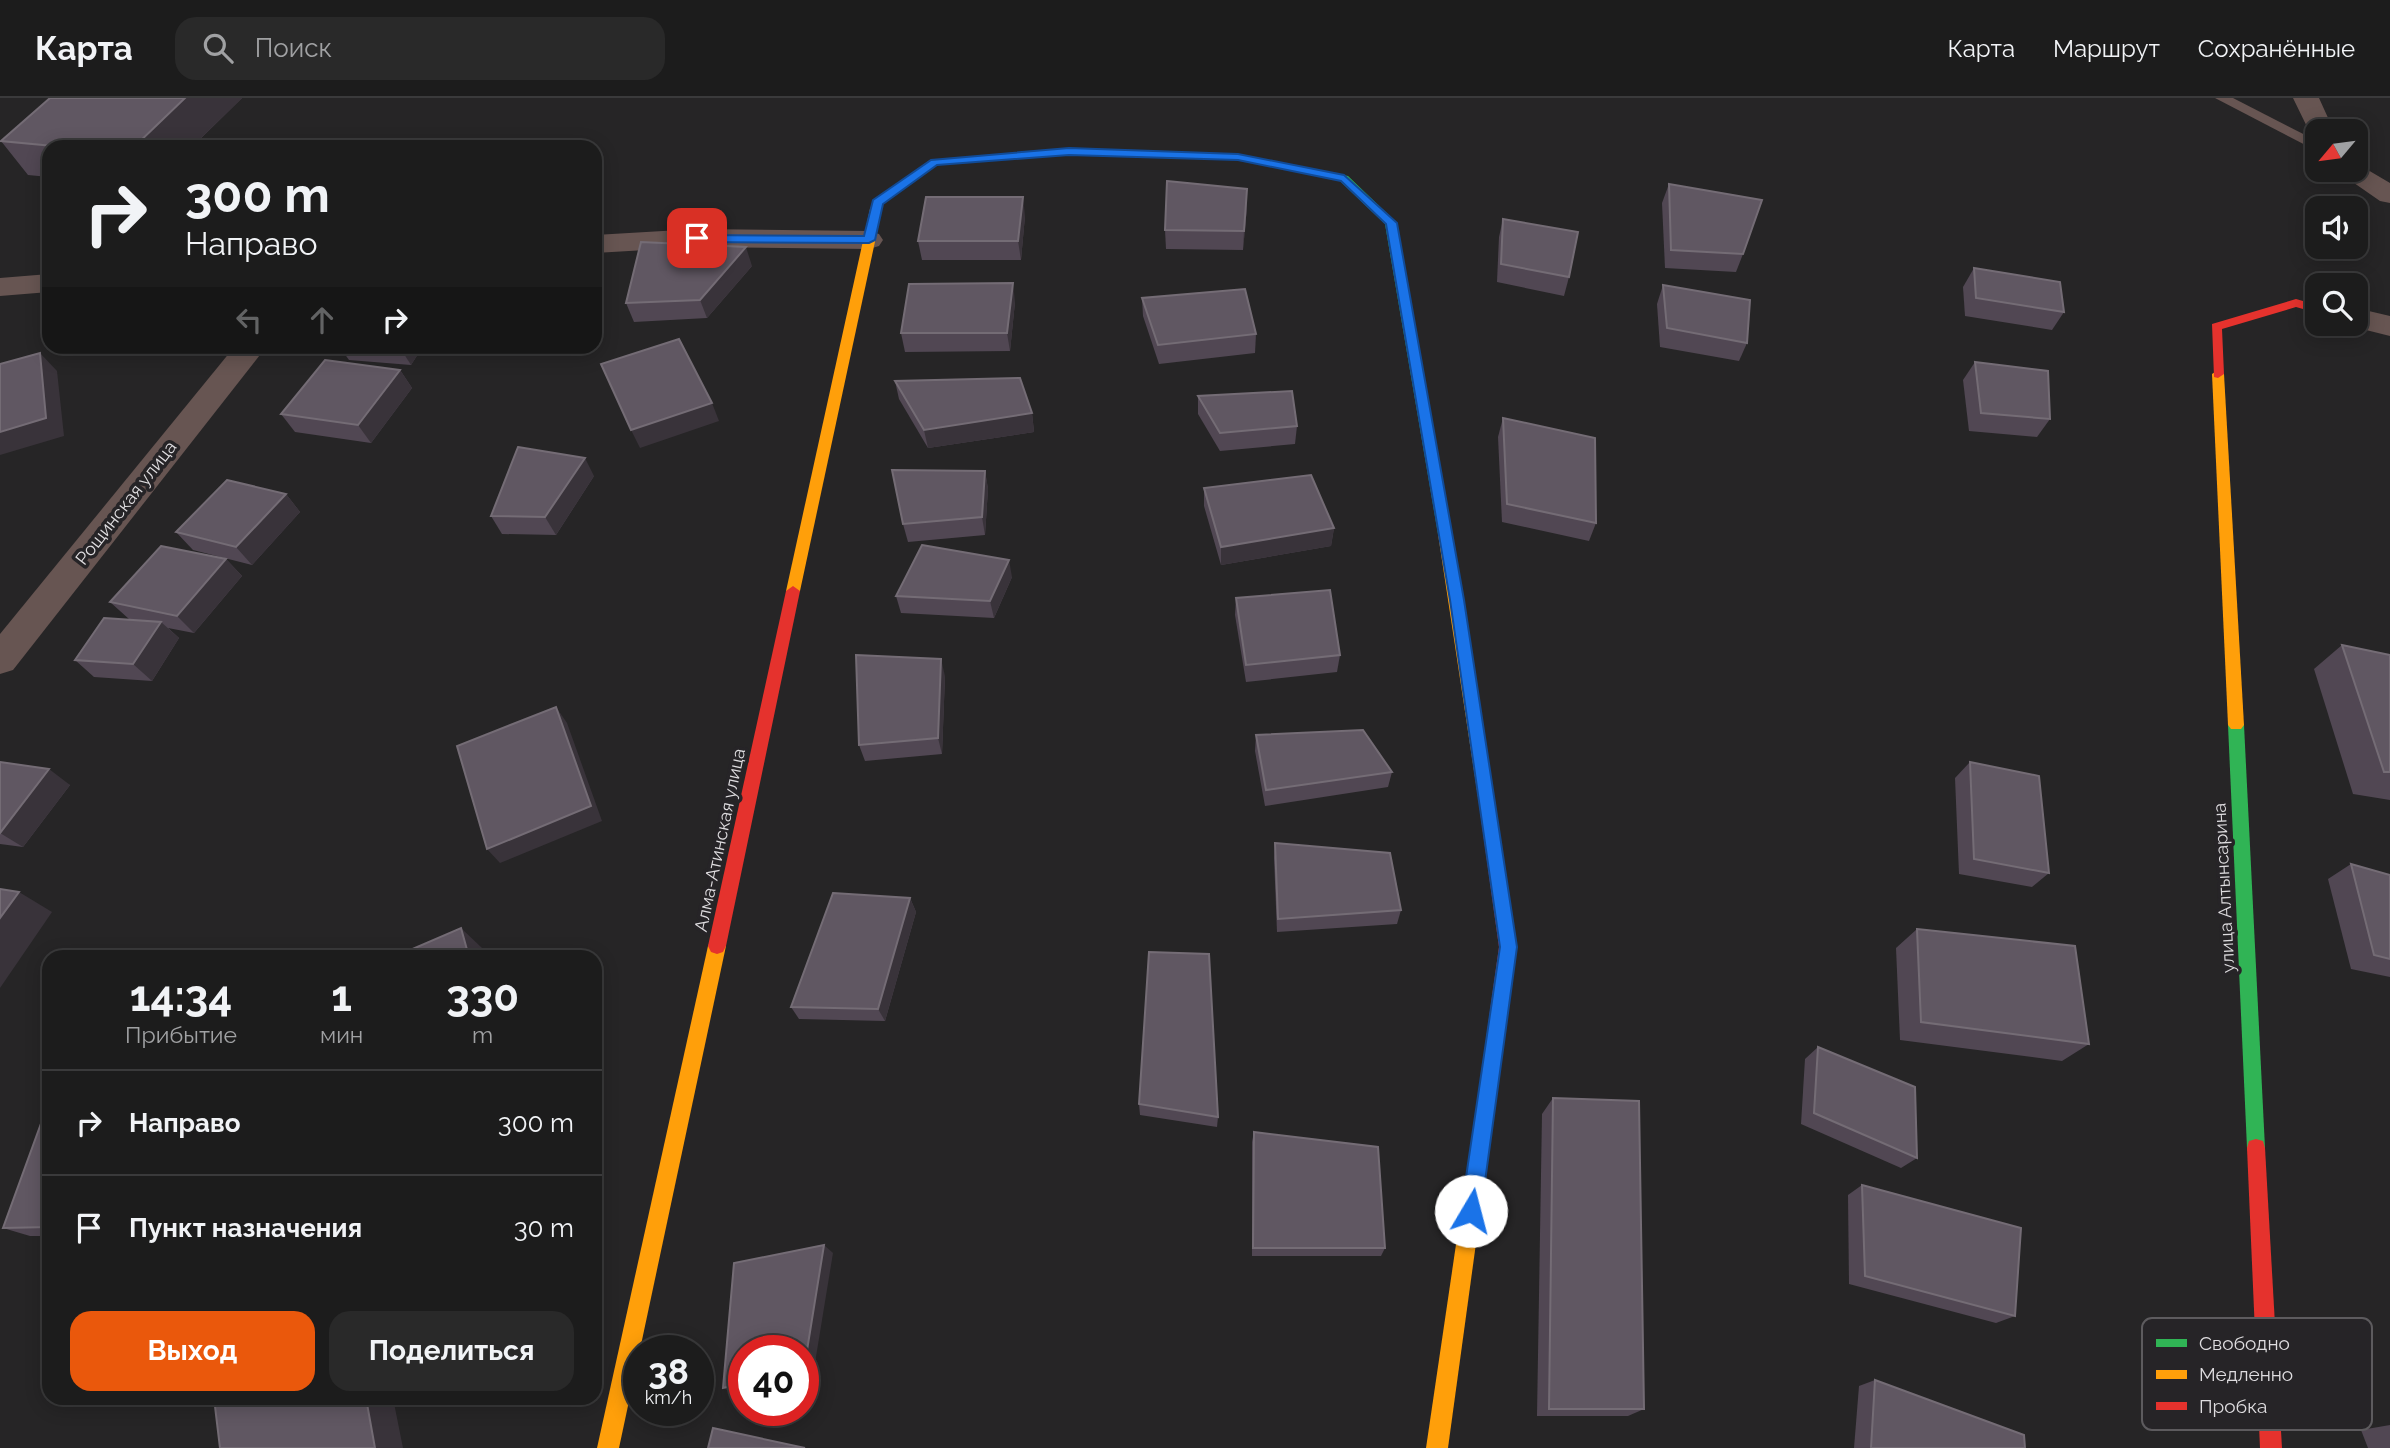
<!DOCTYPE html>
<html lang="ru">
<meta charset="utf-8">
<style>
:root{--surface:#1c1c1c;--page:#292929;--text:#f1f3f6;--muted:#a0a1a3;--line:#3a3a3b;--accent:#ea580c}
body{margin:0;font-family:Raleway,sans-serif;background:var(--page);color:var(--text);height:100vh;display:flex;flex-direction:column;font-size:26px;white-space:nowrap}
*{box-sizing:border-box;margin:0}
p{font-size:23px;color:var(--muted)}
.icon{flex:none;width:38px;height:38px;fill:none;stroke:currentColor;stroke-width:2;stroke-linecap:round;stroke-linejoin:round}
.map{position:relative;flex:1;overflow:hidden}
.details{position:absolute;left:42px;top:852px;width:560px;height:455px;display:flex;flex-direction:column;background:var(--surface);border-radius:21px;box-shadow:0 4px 18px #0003,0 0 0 2px var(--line)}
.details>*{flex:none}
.top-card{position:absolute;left:42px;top:42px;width:560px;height:214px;border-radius:21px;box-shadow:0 4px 18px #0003,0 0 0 2px var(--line);background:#1c1c1c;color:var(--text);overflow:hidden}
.needle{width:46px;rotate:241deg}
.buttons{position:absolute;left:2305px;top:21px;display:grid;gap:14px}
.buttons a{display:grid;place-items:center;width:63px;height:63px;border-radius:14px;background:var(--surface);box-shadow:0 4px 18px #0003,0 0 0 2px var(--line);font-size:35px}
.speed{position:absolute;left:623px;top:1237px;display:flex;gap:14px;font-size:35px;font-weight:700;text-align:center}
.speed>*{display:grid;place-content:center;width:91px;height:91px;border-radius:50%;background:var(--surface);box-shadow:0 4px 18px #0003,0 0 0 2px var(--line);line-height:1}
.speed small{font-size:18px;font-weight:400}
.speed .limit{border:10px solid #d22;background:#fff;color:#111}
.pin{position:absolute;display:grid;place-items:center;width:60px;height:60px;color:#fff;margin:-30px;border-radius:14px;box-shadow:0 4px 10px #0006}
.me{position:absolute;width:77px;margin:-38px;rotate:8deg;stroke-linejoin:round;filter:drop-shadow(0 0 5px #0008)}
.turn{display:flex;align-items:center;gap:24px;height:147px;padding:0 28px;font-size:32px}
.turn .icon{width:91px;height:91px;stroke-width:2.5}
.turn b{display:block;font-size:49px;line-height:60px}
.lanes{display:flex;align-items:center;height:66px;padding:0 28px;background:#0003;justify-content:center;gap:35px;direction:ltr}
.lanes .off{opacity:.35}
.eta{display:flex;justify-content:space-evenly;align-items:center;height:119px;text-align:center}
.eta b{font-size:42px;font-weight:700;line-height:49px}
.cta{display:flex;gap:14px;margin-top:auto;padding:14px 28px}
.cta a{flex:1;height:80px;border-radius:21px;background:var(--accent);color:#fff;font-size:28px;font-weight:700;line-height:80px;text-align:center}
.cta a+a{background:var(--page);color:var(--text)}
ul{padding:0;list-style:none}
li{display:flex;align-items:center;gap:21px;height:105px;padding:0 28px;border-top:2px solid var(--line)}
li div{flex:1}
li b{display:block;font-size:26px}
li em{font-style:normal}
header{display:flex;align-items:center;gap:42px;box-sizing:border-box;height:98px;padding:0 35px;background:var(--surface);border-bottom:2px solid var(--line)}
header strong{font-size:33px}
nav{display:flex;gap:38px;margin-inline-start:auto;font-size:24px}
.search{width:490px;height:63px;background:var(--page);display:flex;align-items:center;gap:18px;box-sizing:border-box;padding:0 24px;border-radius:21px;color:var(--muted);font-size:26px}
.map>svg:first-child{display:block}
</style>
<header>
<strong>Карта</strong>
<div class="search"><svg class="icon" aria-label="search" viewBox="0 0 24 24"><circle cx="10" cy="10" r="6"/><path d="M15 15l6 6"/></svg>Поиск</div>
<nav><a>Карта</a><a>Маршрут</a><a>Сохранённые</a></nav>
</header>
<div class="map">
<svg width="2390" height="1350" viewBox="0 0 2390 1350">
<rect width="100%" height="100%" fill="#262526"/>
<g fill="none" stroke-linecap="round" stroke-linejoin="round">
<path fill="#675552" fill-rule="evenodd" d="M2215,0H2233L2317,43V53Z"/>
<g fill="#675552" fill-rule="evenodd">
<path d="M2293,0H2319L2334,33H2317V40L2312,39Z"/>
<path d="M2356,65L2390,85V105L2380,103L2344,78L2340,72H2356Z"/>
<path d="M697,131L869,133L879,136L883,142L879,148L869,151L697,149L595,155V137Z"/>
<path d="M49,176V194L0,198V180Z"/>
<path d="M2356,210L2390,218V238L2346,227L2356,226Z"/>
<path d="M235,248H267L13,572L0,576V536Z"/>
</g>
<g fill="#30b455" fill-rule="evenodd">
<path d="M1124,52L1238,56L1348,78L1395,123L1452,436L1450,440H1440L1438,436L1385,126L1340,83L1238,62L1120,57V53Z"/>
<path d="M2236,621L2241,623L2244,627L2265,1050L2263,1057L2256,1059L2249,1057L2247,1050L2228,627L2231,623Z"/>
</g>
<g fill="#ff9f0a" fill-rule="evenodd">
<path d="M876,108L882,111L800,493L793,498L786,493L870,111Z"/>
<path d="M2218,272L2224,276L2244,627L2241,631H2231L2228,627L2212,276Z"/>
<path d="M1445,431L1452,436L1494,699L1492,704L1486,706L1480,704L1478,699L1438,436Z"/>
<path d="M717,840L723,842L726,848L619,1350H597L708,848L711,842Z"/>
<path d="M1490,968L1496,971L1499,977L1448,1350H1426L1481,977L1484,971Z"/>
</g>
<g fill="#e5322d" fill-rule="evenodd">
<path d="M1069,50L1124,52L1129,55L1124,58L1069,56L937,67L882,106L880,113L870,111L873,103L930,62Z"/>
<path d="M2296,201L2317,207V215L2296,209L2222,231L2224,276L2218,280L2214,279L2212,226Z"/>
<path d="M793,488L800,493L726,848L723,854L717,856L711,854L708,848L786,493Z"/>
<path d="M1486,692L1492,694L1494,699L1517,849L1499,977L1496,983L1490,986L1484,983L1481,977L1499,849L1478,699L1480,694Z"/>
<path d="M2256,1041L2263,1043L2265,1050L2282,1350H2260L2247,1050L2249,1043Z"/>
</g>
</g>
<g fill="#514753">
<path d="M50,0H242L192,49H49V79L28,77L1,43Z"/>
<path d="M1669,86L1743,156L1736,174L1665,170L1662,105Z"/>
<path d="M1247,109L1243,152L1166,151L1165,132Z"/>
<path d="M1025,118L1021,162H922L918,143Z"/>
<path d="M1503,121L1569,179L1564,198L1497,184L1499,139Z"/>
<path d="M752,168L707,220L634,224L626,205Z"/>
<path d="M1974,170L2064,214L2052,232L1965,218L1963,189Z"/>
<path d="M1663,187L1747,245L1739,263L1660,249L1657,206Z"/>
<path d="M1142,200L1256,236L1255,255L1159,266L1143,218Z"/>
<path d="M1015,204L1010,253L905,254L901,235Z"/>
<path d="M339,248H423L411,267L349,262Z"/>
<path d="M1975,264L2050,321L2037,339L1969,333L1963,282Z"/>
<path d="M400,272L412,290L371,345L295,334L281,316Z"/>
<path d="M895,283L1032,315L1034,334L928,350L899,301Z"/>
<path d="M1198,298L1297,328L1295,346L1220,353L1198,316Z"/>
<path d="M1503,320L1596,425L1589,443L1502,424L1498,339Z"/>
<path d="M985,373L988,391L985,437L908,444L903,426Z"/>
<path d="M594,378L556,437L502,436L491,418Z"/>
<path d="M1204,390L1334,430L1331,448L1221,467L1204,408Z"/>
<path d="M286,396L300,414L252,467L193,452L176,434Z"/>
<path d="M226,461L242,478L194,535L168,530L179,540L152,583L94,579L75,562L129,521L110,504Z"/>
<path d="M1012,479L994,520L901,515L896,498Z"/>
<path d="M1236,500L1340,557L1337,574L1246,584L1235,517Z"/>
<path d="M2342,547L2390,557V702L2353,696L2314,571Z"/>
<path d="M945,578L942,656L865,663L859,647Z"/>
<path d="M1256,637L1392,674L1388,689L1265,708L1255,653Z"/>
<path d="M0,664L70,687L23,749L0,746Z"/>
<path d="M1970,664L2049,775L2032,789L1959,776L1955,680Z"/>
<path d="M1275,745L1401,812L1397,826L1277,834L1274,760Z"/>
<path d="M2351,766L2390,777V879L2351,871L2328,781Z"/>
<path d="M910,800L916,814L885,923L799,921L791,909Z"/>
<path d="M1917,831L2089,946L2062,963L1900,942L1896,850Z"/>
<path d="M1818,949L1917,1060L1901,1070L1801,1026L1805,961Z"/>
<path d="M1553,1000L1644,1311L1628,1318H1537L1542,1016Z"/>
<path d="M1139,1006L1218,1019L1217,1029L1140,1017Z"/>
<path d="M49,1020V1138H30L3,1130Z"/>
<path d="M1254,1034L1385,1150L1381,1158H1252V1044Z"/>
<path d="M1862,1087L2015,1218L1996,1225L1849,1186L1848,1097Z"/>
<path d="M1875,1282L2025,1350H1854L1859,1288Z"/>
<path d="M2390,1327V1350H2368L2361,1332Z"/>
</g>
<g fill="#39333a">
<path d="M185,0H242L192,49H134Z"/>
<path d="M1247,91V109L1243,152L1244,133Z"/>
<path d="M1023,99L1025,118L1021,162L1018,143Z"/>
<path d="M746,149L752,168L707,220L700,202Z"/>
<path d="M1013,185L1015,204L1010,253L1007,235Z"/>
<path d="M399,248H423L411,267Z"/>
<path d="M40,255L57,273L64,338L0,357V334Z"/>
<path d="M400,272L412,290L371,345L358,327Z"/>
<path d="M712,305L719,323L640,350L631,332Z"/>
<path d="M1032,315L1034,334L928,350L924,332Z"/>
<path d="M585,360L594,378L556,437L545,419Z"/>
<path d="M985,373L988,391L985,437L982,419Z"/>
<path d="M286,396L300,414L252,467L236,449Z"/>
<path d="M1334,430L1331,448L1221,467V449Z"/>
<path d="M226,461L242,478L194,535L177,518Z"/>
<path d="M1009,462L1012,479L994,520L990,503Z"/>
<path d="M161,524L179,540L152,583L133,566Z"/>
<path d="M941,561L945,578L942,656L938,640Z"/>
<path d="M556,609L567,625L602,723L500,765L487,751Z"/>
<path d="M49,671L70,687L23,749L0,735Z"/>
<path d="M19,794L52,814L0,890V820Z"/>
<path d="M910,800L916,814L885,923L878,911Z"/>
<path d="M461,830L482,850L485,859H469Z"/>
<path d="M824,1147L833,1155L813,1277L803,1279V1271Z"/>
<path d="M744,1285V1293L734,1295L723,1290Z"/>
<path d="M366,1300H393L403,1350H375Z"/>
</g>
<g fill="#605762" stroke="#746c75" stroke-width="2">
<path d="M50,0H185L134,49H64L1,43Z"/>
<path d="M280,41L358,45L354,49H273Z"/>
<path d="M1167,83L1247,91L1244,133L1165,132Z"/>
<path d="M1669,86L1762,102L1743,156L1671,152Z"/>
<path d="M926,99H1023L1018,143H918Z"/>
<path d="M1503,121L1578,134L1569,179L1501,166Z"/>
<path d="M641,144L746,149L700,202L626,205Z"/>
<path d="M1974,170L2060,184L2064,214L1976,200Z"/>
<path d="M1013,185L1007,235H901L909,186Z"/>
<path d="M1663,187L1750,202L1747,245L1667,230Z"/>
<path d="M1245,191L1256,236L1158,247L1142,200Z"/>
<path d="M679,241L712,305L631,332L601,266Z"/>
<path d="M40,255L46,320L0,334V266Z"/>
<path d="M325,262L400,272L358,327L281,316Z"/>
<path d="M1975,264L2048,273L2050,321L1981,315Z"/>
<path d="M1020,280L1032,315L924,332L895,283Z"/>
<path d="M1292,293L1297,328L1220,335L1198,298Z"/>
<path d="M1503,320L1595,340L1596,425L1507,406Z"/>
<path d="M518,349L585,360L545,419L491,418Z"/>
<path d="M892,372L985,373L982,419L903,426Z"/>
<path d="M1311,377L1334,430L1221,449L1204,390Z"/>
<path d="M227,382L286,396L236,449L176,434Z"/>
<path d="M922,447L1009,462L990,503L896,498Z"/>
<path d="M161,448L226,461L177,518L110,504Z"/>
<path d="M1330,492L1340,557L1246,567L1236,500Z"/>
<path d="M104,520L161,524L133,566L75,562Z"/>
<path d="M2342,547L2390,557V674H2384Z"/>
<path d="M856,557L941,561L938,640L859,647Z"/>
<path d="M556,609L591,708L487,751L457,648Z"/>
<path d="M1363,632L1392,674L1266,692L1256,637Z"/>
<path d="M0,664L49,671L0,735Z"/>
<path d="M1970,664L2039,678L2049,775L1974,761Z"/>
<path d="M1275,745L1390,755L1401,812L1278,821Z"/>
<path d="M2351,766L2390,777V861L2374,857Z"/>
<path d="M0,791L19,794L0,820Z"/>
<path d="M833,795L910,800L878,911L791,909Z"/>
<path d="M461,830L469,859H394Z"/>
<path d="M1917,831L2075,848L2089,946L1921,924Z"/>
<path d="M1149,854L1209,856L1218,1019L1139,1006Z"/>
<path d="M1818,949L1915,989L1917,1060L1814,1015Z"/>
<path d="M1553,1000L1639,1003L1644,1311H1549Z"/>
<path d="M43,1020H49V1129L3,1130Z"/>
<path d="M1254,1034L1378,1049L1385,1150H1253Z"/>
<path d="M1862,1087L2021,1130L2015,1218L1865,1178Z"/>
<path d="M824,1147L804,1271L803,1253H744V1285L723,1290L734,1165Z"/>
<path d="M1875,1282L2024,1337L2025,1350H1871Z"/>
<path d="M214,1300H366L375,1350H220Z"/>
<path d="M713,1330L805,1350H708Z"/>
</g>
<path fill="#1a73e8" stroke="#114b97" stroke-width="2" d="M1069,50L1238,56L1344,77L1397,125L1464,502L1517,849L1481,1113L1478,1120L1471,1122L1464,1120L1461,1113L1500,849L1450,502L1386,126L1341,83L1238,62L1069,57L937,67L883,106L875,142L869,145L697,144L691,140L697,137L864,138L873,102L931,62Z"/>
<g text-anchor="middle" stroke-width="7" stroke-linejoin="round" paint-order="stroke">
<g font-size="18" fill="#dedcdf" stroke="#262427">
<text transform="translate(126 405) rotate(-52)" y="6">Рощинская улица</text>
<text transform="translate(720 742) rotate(-78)" y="6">Алма-Атинская улица</text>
<text transform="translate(2224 790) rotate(-93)" y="6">улица Алтынсарина</text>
</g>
</g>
<rect x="2142" y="1220" width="230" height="112" rx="10" fill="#262427" stroke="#5d5b5e" stroke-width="2"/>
<rect x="2156" y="1241" width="31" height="8" fill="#30b455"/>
<rect x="2156" y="1272" width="31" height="9" fill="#ff9f0a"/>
<rect x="2156" y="1304" width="31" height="8" fill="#e5322d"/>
<g font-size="19" fill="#dedcdf">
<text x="2199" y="1252">Свободно</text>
<text x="2199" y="1283">Медленно</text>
<text x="2199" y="1315">Пробка</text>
</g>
</svg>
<div class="buttons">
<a><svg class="needle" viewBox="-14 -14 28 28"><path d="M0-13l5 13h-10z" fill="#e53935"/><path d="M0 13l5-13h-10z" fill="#a0a1a3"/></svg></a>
<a><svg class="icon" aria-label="sound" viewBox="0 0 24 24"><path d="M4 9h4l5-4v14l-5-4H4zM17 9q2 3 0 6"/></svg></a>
<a><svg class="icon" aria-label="search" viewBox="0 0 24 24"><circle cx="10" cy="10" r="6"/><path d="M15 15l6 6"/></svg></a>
</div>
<div class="speed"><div>38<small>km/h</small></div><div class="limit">40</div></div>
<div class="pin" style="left:697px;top:140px;background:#d93025"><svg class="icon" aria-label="arrive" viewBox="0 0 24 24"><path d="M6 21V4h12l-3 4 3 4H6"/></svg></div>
<svg class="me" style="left:1471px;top:1113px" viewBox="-20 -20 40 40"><circle r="19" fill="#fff"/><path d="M0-13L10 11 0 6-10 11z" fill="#1a73e8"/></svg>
<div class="top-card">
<div class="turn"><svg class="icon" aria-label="right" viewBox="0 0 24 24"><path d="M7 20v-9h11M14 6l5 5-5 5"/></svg><div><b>300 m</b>Направо</div></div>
<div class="lanes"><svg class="icon off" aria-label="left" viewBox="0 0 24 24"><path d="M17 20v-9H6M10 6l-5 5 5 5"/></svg><svg class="icon off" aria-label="ahead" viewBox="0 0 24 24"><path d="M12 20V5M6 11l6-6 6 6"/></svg><svg class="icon" aria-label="right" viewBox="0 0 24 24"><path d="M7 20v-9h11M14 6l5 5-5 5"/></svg></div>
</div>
<section class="details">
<div class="eta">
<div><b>14:34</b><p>Прибытие</p></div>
<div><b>1</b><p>мин</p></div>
<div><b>330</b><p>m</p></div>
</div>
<ul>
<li><svg class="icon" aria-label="right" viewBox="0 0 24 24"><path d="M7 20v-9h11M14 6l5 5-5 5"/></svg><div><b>Направо</b></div><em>300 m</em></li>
<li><svg class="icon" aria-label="arrive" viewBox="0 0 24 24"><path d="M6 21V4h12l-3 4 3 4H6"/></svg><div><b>Пункт назначения</b></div><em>30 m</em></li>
</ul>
<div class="cta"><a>Выход</a><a>Поделиться</a></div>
</section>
</div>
